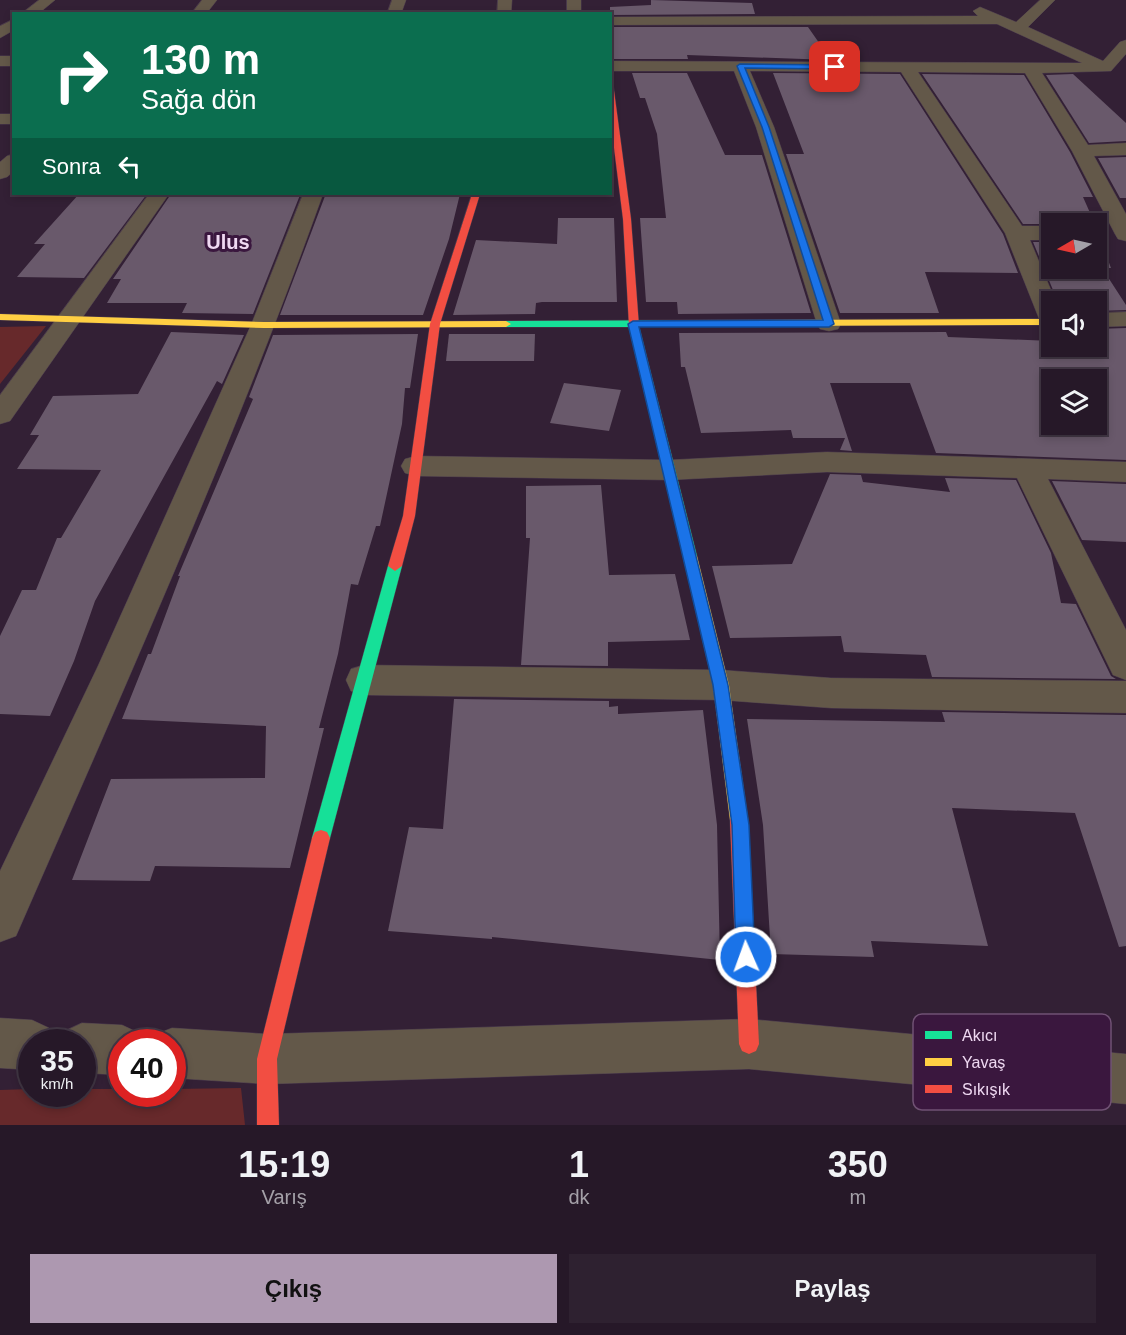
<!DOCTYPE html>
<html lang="tr">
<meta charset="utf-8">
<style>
:root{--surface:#261828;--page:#2e2130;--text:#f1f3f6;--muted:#a4a0a8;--line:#423745;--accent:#ad98b0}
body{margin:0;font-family:Helvetica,sans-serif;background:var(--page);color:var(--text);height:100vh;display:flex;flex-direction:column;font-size:22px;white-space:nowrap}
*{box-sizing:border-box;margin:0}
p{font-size:20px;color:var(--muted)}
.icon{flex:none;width:33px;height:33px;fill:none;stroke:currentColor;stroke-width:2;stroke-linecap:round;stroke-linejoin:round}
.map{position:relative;height:1125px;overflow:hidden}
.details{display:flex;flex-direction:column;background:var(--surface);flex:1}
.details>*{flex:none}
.top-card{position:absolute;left:12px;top:12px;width:600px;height:183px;border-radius:0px;box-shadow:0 3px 9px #0003,0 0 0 2px var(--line);background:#0b6e4f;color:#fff;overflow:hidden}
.needle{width:39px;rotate:261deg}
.controls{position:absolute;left:1041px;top:213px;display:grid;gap:12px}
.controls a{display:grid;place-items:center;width:66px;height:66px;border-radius:0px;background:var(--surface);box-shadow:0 3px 9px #0003,0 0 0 2px var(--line);font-size:30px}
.speed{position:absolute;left:18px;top:1029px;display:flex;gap:12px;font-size:30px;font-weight:700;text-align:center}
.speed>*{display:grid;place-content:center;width:78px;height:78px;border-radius:50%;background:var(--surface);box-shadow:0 3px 9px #0003,0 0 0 2px var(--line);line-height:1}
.speed small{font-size:15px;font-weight:400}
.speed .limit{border:9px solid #d22;background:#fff;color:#111}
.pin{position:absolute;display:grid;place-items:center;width:51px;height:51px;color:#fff;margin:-26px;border-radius:12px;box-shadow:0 3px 9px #0006}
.me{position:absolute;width:66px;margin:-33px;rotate:358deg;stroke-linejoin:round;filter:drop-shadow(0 0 4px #0008)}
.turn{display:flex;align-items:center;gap:21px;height:126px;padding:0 30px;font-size:27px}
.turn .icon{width:78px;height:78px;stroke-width:2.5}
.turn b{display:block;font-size:42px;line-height:51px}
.then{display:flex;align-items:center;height:57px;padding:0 30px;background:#0003;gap:12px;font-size:22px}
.eta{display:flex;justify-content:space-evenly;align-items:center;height:102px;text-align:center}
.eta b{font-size:36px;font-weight:700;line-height:42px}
.cta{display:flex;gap:12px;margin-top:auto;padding:12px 30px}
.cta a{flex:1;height:69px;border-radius:0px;background:var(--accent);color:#111;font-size:24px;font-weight:700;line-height:69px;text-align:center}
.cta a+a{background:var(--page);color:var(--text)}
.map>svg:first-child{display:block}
</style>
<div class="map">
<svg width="1126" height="1125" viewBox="0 0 1126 1125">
<rect width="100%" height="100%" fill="#332035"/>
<g fill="#67292b">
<path d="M46,326L0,384V327Z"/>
<path d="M241,1088L245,1125H0V1090L31,1089L32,1094H82L83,1089H121L122,1094H172L173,1089Z"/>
</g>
<g fill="#69596b" fill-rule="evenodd">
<path d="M651,0L752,3L755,14L610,15V7L651,5Z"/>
<path d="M610,27H808L831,60L687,55L688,59H610Z"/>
<path d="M632,73H687L725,155H762L811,313L678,314L677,302H646L640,218H666L657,134L645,98H640Z"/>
<path d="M773,73L900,74L1003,234L1018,273L925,272L939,313H840L786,154H804Z"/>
<path d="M922,74L1024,75L1070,152L1093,197H1083L1095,224H1023Z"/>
<path d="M1073,74L1126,123V141L1089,143L1046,75Z"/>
<path d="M1126,157V198H1120L1098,158Z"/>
<path d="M79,194H147L84,278L17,277L45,244H34Z"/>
<path d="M171,194L300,195L253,314L182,313L187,303H107L121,279H113Z"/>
<path d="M412,194H460L449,239L423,315H280L325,196H411Z"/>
<path d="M558,218H614L617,302H542L536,303L535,314L453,315L476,240L557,244Z"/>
<path d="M1096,228L1111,268H1102L1126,305V310L1096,311V302H1058L1033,242H1052V268H1096Z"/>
<path d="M1126,328V460L936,453L910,383H830L852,451L840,450L845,438H793L791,430L701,433L685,367H681L679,333L946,332L948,337L1052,341V346H1096V329ZM1052,380H1096V424H1052Z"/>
<path d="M171,332L244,335L222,384L217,381L95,601L74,661L50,716L0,714V636L22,590H36L57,538H61L101,470L17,469L39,435H30L53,396L138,394Z"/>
<path d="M418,334L410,388H405L402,424L380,526H376L358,585L351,584L338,654L319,728H324L290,868L155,866L150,881L72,880L111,779L265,778L266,726L122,719L148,654H151L180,576H178L253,399L249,397L273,335Z"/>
<path d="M449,334H535L534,361H446Z"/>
<path d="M564,383L621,390L609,431L550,423Z"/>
<path d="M830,474L861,475L863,482L950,492L945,478L1016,480L1051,553L1061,603L1076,604L1111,676L1116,679L932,677L926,655L844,652L841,636L730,638L712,566L792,564Z"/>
<path d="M1052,481L1126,484V542L1082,540Z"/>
<path d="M601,485L609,575L675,574L690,640L608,642V666L521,665L530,538H526V486Z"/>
<path d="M454,699L609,701V707L618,706V714L703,710L717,825L720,960L492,937V939L388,931L409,827L443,829Z"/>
<path d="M942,712L1126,715V946L1119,947L1075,813L952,808L988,946L871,941L874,957L771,954L763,825L747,719L945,722Z"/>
</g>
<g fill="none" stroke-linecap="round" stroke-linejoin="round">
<defs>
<g id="street">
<path d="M39,0H55L38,14H21Z"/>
<path d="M202,0H217L206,14H191Z"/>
<path d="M392,0H406L401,14H387Z"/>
<path d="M498,0H512L511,14H497Z"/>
<rect x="567" y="0" width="14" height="14"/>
<path d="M1040,0H1055L1028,27L1103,61L1120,42L1126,40V54L1111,71L1042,73L1088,145L1126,143V155L1094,156L1126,214V241L1118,239L1115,234L1072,151L1025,73L918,72L1022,226H1052V240H1030L1056,302H1052V328L1043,326L1040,321L1005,233L901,72L750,71L774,127L841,324L838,329L829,331L820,329L817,324L756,127L734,71H610V61L1082,63L997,24L610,25V17L978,16L973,11L980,7L1016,22Z"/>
<path d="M14,19V30L0,38V26Z"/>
<rect x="0" y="56" width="14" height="10"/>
<rect x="0" y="114" width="14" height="10"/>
<path d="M14,154V171L7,177L0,179V162L7,156Z"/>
<path d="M149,194H169L10,421L0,424V395Z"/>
<path d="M303,194H323C233,446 123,691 16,936L0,942V871L98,666L251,325Z"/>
<path d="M1126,312V326L1096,327V313Z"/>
<path d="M827,452L1126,462V482L1048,479L1126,630V680L1113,675L1017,478L827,472L669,480L416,476L405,473L401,466L405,459L416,456L669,460Z"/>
<path d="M364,665L721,670L831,678L1126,681V713L831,708L721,700L364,695L351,691L346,680L351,669Z"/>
<path d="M0,1018L32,1020L49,1028L56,1042H32V1070L0,1068Z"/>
<path d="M749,1019L1126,1054V1104L749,1069L267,1084L172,1078V1042H152L154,1035L172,1028L267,1034Z"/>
<path d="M82,1023L122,1025L139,1033L144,1042H122V1075L82,1073V1042H60L65,1031Z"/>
</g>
<g id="fast">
<path d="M731,320L736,323L735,325L639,326L697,556L690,561L683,556L629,327H506L501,324L506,321Z"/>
<path d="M395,561L402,566L330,838L327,844L321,846L315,844L312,838L388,566Z"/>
</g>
<g id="slow">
<path d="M0,314L264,322L506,321L511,324L506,327L264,328L0,320Z"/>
<path d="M1052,319V325L731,326L726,323L731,320Z"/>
<path d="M690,551L697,556L729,685L748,820L745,826L739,828L733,826L730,820L713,685L683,556Z"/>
</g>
<g id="jam">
<path d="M610,81L613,83L631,219L639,326L634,329L629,326L623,219L610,116Z"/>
<path d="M472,194H480L440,324L415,516L402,566L395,571L388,566L403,516L430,324Z"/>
<path d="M739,812L745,814L748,820L759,1044L756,1051L749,1054L742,1051L739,1044L730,820L733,814Z"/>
<path d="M321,830L327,832L330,838L277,1059L279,1125H257V1059L312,838L315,832Z"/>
</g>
</defs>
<use href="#street" stroke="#4c3c4e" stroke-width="1"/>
<use href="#fast" stroke="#4c3c4e" stroke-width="1"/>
<use href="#slow" stroke="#4c3c4e" stroke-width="1"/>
<use href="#jam" stroke="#4c3c4e" stroke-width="1"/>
<use href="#street" fill="#635849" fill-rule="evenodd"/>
<use href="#fast" fill="#16e098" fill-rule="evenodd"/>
<use href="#slow" fill="#ffcf43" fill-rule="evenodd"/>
<use href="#jam" fill="#f24e42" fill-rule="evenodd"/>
</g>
<path fill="#1a73e8" stroke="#114b97" stroke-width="1.5" d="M740,64L835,65L838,67L835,69L745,68L769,127L834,324L829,327H639L728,685L749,825L755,957L752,963L746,966L739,963L736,957L732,825L713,685L628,324L633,321L823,320L762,127L737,66Z"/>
<g text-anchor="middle" stroke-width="6" stroke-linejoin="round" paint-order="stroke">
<g font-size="20" font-weight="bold" fill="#efd9f2" stroke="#3a173e">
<text x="228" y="249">Ulus</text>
</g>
</g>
<rect x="913" y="1014" width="198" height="96" rx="9" fill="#3a173e" stroke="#705174" stroke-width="1.5"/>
<rect x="925" y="1031" width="27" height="8" fill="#16e098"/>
<rect x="925" y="1058" width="27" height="8" fill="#ffcf43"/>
<rect x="925" y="1085" width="27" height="8" fill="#f24e42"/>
<g font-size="16" fill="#efd9f2">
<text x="962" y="1041">Akıcı</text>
<text x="962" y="1068">Yavaş</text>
<text x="962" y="1095">Sıkışık</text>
</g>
</svg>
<div class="controls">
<a><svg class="needle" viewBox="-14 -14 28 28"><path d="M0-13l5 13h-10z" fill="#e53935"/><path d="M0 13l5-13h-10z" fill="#a4a0a8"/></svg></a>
<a><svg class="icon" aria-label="sound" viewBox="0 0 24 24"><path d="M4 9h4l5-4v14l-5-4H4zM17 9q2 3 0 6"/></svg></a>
<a><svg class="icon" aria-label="layers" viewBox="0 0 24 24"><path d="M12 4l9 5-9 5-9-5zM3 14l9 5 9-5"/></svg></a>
</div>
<div class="speed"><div>35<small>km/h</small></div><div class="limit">40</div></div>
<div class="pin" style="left:835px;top:67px;background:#d93025"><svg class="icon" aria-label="arrive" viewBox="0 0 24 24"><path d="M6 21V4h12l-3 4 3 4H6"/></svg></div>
<svg class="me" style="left:746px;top:957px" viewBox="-20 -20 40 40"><circle r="17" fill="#1a73e8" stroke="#fff" stroke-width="3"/><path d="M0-11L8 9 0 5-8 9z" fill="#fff"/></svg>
<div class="top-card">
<div class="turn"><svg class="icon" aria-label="right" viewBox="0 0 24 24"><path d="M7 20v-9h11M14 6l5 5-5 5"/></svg><div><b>130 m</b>Sağa dön</div></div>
<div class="then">Sonra<svg class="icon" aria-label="left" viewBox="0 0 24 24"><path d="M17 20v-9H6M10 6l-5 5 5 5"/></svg></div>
</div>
</div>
<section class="details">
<div class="eta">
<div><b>15:19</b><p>Varış</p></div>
<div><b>1</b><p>dk</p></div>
<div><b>350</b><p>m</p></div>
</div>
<div class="cta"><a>Çıkış</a><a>Paylaş</a></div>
</section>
